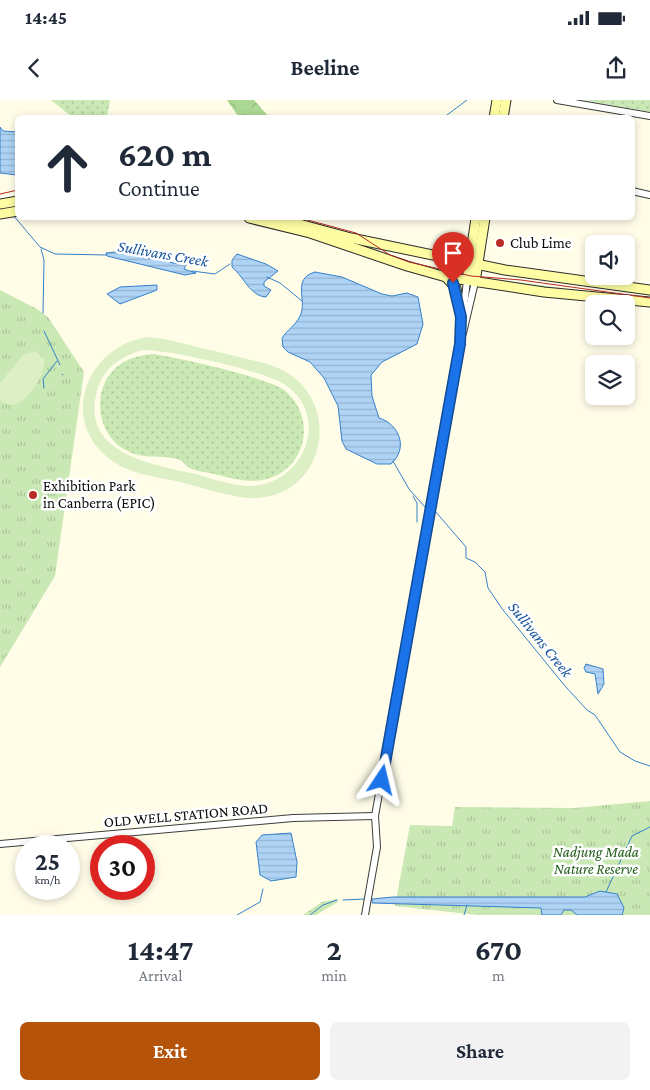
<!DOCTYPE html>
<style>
:root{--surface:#fff;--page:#f2f2f3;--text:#1f2937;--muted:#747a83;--accent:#b45309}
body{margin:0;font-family:"Crimson Pro",serif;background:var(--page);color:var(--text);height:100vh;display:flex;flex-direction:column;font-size:19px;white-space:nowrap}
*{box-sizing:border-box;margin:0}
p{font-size:16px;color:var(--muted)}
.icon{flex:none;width:28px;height:28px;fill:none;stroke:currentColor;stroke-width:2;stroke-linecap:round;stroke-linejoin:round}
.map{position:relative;height:815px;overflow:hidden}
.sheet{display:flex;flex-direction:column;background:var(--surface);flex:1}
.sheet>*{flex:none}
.top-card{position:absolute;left:15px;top:15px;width:620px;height:105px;border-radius:8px;box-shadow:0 2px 8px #0003;background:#fff;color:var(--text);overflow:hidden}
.buttons{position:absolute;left:585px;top:135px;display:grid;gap:10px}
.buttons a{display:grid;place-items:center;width:50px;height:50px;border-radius:8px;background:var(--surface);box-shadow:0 2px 8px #0003;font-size:25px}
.speed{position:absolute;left:15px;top:735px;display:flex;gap:10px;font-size:25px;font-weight:700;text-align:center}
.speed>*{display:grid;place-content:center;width:65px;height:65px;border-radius:50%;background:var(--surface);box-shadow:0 2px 8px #0003;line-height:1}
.speed small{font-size:12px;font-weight:400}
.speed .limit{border:8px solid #d22;background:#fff;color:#111}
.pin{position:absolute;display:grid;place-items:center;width:42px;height:42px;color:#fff;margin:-51px -21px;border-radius:50% 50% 50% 0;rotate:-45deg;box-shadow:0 0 5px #0007}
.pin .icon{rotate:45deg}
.me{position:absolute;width:55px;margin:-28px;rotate:10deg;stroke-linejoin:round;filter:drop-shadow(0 0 4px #0008)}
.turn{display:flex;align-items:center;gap:18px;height:105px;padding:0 20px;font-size:22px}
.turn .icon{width:65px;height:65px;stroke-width:2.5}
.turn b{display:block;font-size:35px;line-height:42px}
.eta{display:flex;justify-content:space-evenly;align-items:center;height:85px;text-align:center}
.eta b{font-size:30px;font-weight:700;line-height:35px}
.action{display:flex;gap:10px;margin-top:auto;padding:10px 20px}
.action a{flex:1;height:58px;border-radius:8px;background:var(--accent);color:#fff;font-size:20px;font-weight:700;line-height:58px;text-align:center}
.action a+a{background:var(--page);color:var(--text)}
.status{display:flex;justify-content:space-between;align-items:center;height:35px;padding:0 25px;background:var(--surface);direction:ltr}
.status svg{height:14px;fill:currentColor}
header{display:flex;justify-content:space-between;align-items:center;height:65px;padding:0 20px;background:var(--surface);font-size:22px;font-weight:700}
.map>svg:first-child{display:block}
</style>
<div class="status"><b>14:45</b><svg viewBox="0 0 49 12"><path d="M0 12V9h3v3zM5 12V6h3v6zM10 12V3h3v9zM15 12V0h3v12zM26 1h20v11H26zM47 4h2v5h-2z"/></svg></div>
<header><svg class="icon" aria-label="back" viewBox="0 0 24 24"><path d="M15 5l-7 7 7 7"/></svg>Beeline<svg class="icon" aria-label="share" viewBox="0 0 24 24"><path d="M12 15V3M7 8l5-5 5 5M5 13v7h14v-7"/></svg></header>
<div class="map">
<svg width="650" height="815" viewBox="0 0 650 815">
<defs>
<pattern id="grass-dots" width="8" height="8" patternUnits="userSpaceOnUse" patternTransform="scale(1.25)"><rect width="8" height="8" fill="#c9e8b3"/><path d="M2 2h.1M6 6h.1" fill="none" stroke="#abc699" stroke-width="1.8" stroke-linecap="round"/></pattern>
<pattern id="forest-crowns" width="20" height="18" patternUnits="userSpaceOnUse" patternTransform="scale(1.25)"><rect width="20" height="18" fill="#abd893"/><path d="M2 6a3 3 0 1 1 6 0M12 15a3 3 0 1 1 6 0" fill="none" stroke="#92b87d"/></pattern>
<pattern id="wetland-marsh" width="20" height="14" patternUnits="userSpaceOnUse" patternTransform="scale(1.25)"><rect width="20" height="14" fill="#c9e8b3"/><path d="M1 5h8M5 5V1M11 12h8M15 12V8" fill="none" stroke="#abc699"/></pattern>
<pattern id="park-tufts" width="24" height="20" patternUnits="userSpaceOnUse" patternTransform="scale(1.25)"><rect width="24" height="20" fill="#c9e8b3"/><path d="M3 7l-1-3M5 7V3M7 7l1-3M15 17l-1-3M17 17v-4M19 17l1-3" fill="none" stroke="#abc699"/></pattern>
<pattern id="water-rules" width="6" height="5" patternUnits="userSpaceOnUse" patternTransform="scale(1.25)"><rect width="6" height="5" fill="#aed3f5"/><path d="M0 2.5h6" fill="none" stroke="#94b4d1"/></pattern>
</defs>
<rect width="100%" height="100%" fill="#fffde8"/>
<g fill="url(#grass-dots)">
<path d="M51,0H110L107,17H72Z"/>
<path d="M583,0H650V12Z"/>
<path d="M492,179L598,193L563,191Z"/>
<path d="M153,254C176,257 269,278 284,290C316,315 308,365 270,378C252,384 235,379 218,375C209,372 196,372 188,367C185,365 183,361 180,360C161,353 144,362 122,348C95,330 92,286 118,266C128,258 140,255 153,254Z"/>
</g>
<path fill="url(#forest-crowns)" d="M227,0H254L269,17H236L238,16Z"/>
<path fill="url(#wetland-marsh)" d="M337,799L338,802L316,815H303L322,802Z"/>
<g fill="url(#park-tufts)">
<path d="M0,190L37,209L48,217L84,272L55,476L0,567Z"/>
<path d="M650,701V815H478L395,806L410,725L452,726L455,707L574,708Z"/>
</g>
<g fill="#dcefc5" fill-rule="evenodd">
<path d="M146,237L165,239L267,264C348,287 331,403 247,398C225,395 202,388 180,382C159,377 133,375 114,362C58,325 83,249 146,237ZM142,250C167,249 264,271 284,284C331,315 306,381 254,386C235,387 214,379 195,374C152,364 80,354 97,291C103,268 120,257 142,250Z"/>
<path d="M35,251L44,259C48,272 20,320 0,300V283L23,255Z"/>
</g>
<g fill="url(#water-rules)" stroke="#3581cb">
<path d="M0,27L3,31L17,32V75L0,73Z"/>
<path d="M116,152L179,164L188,155L190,157L184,169L196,173L185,175L107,156L106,153Z"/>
<path d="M237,154L266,164L278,171L264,182V186L271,190L266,197C250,196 244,177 232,167V160Z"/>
<path d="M315,172L342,177L382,194L392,196L407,193L418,197L423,224L417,244L382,262L371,275L372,296L379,318C399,324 409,348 391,364H377L346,349L342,341L338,306L324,278L310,262L288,252L283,247L282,238C287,230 296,225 300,216C308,200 291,179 315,172Z"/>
<path d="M157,185V190L120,204L107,194L120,187Z"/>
<path d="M586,564L603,569L604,584L598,594L595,574L586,572L584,568Z"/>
<path d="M291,733L297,762L296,777L271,781L260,775L256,742L262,735Z"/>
<path d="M600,791L617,794L624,808L622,815H577L571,810H564L561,815H542L541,808L372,803V799L393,797H585Z"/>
</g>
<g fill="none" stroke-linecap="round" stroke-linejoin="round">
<g stroke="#3581cb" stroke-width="1">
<path d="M443,18L467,0"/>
<path d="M13,115L40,147L55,154L107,155"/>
<path d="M41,149L44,160L43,213"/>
<path d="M192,171L215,174L230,164"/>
<path d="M267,177L280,183L302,201"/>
<path d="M44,231L60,265"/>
<path d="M62,274L63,275"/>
<path d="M44,288L43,279L57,261"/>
<path d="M393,361L409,389L425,407"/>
<path d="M413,396L417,403V422"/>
<path d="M435,411L466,447V458L475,462L485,472L488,488L503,510L565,586L587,610L595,615L620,652L635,661L650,666"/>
<path d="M606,792L632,736L650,727"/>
<path d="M343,800L364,799"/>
<path d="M237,815L260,802L263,789"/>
<path d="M310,815L323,805L337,800"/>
<path d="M464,815L467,805"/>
</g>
<defs>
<g id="minor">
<path d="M557,0L650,16"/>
<path d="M632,91L650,95"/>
<path d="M463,233L475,182"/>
<path d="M0,744L293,718L375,716"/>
<path d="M365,815L377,747L375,716L460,243L467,180"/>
</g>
<g id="secondary">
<path d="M494,18L497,0"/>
<path d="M503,18L506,0"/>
<path d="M0,104L18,101"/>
<path d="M0,114L18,111"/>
<path d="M249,118L310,133L407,166L446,177L544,192L650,202"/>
<path d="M277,118L351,138L505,170L650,190"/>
<path d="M446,177L456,188L461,217"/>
<path d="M467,180L476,118"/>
<path d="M475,182L485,118"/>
</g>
</defs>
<use href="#minor" stroke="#3d3d3d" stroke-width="8"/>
<use href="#secondary" stroke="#2c2c2c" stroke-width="11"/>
<use href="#minor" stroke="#fff" stroke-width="6"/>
<use href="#secondary" stroke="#fefda3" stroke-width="9"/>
<g stroke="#b82c25" stroke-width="1">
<path d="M0,94L18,90"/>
<path d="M300,118L356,133L390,155L409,162L471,176L521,180L650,198"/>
</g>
</g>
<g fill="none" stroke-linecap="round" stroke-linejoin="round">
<defs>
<path id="route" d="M382,680L460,244L461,217L453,183"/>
</defs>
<use href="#route" stroke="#114b97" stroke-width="12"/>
<use href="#route" stroke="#1a73e8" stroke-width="9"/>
</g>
<g fill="#b82c25" stroke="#fff" stroke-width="2">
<circle cx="500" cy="143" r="5"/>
<circle cx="33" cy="395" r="5"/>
</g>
<g text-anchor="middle" stroke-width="5" stroke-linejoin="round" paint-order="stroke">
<g font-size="15" fill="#0a0a0a" stroke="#fff" text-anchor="start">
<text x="510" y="148">Club Lime</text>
<text x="43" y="391">Exhibition Park<tspan x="43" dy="17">in Canberra (EPIC)</tspan></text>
</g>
<g font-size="15" fill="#0a0a0a" stroke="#fff">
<text transform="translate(186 715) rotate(-5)" y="5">OLD WELL STATION ROAD</text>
</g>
<g font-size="15" font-style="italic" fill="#24601c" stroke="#fff">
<text x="596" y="757">Nadjung Mada<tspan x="596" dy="17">Nature Reserve</tspan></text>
</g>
<g font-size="16" font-style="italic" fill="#16539a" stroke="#fff">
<text transform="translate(163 153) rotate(10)" y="6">Sullivans Creek</text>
<text transform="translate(541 539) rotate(51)" y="6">Sullivans Creek</text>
</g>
</g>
</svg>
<div class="buttons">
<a><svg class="icon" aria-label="sound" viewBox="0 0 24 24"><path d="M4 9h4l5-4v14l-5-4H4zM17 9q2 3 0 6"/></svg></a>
<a><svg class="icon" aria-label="search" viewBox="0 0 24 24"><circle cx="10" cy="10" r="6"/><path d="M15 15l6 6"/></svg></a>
<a><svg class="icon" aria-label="layers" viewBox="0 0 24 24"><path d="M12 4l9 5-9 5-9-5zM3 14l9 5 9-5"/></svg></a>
</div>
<div class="speed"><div>25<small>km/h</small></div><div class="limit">30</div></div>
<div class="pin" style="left:453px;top:183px;background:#d93025"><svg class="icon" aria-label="arrive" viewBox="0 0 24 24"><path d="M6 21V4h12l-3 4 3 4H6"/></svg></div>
<svg class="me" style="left:382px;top:680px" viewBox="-20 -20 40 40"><path d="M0-17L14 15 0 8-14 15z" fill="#1a73e8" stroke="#fff" stroke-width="4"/></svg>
<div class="top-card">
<div class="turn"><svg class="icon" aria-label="ahead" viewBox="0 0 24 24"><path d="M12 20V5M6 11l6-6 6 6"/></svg><div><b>620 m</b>Continue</div></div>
</div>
</div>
<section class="sheet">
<div class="eta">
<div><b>14:47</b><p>Arrival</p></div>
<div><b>2</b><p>min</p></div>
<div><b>670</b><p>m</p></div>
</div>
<div class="action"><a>Exit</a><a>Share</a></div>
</section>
